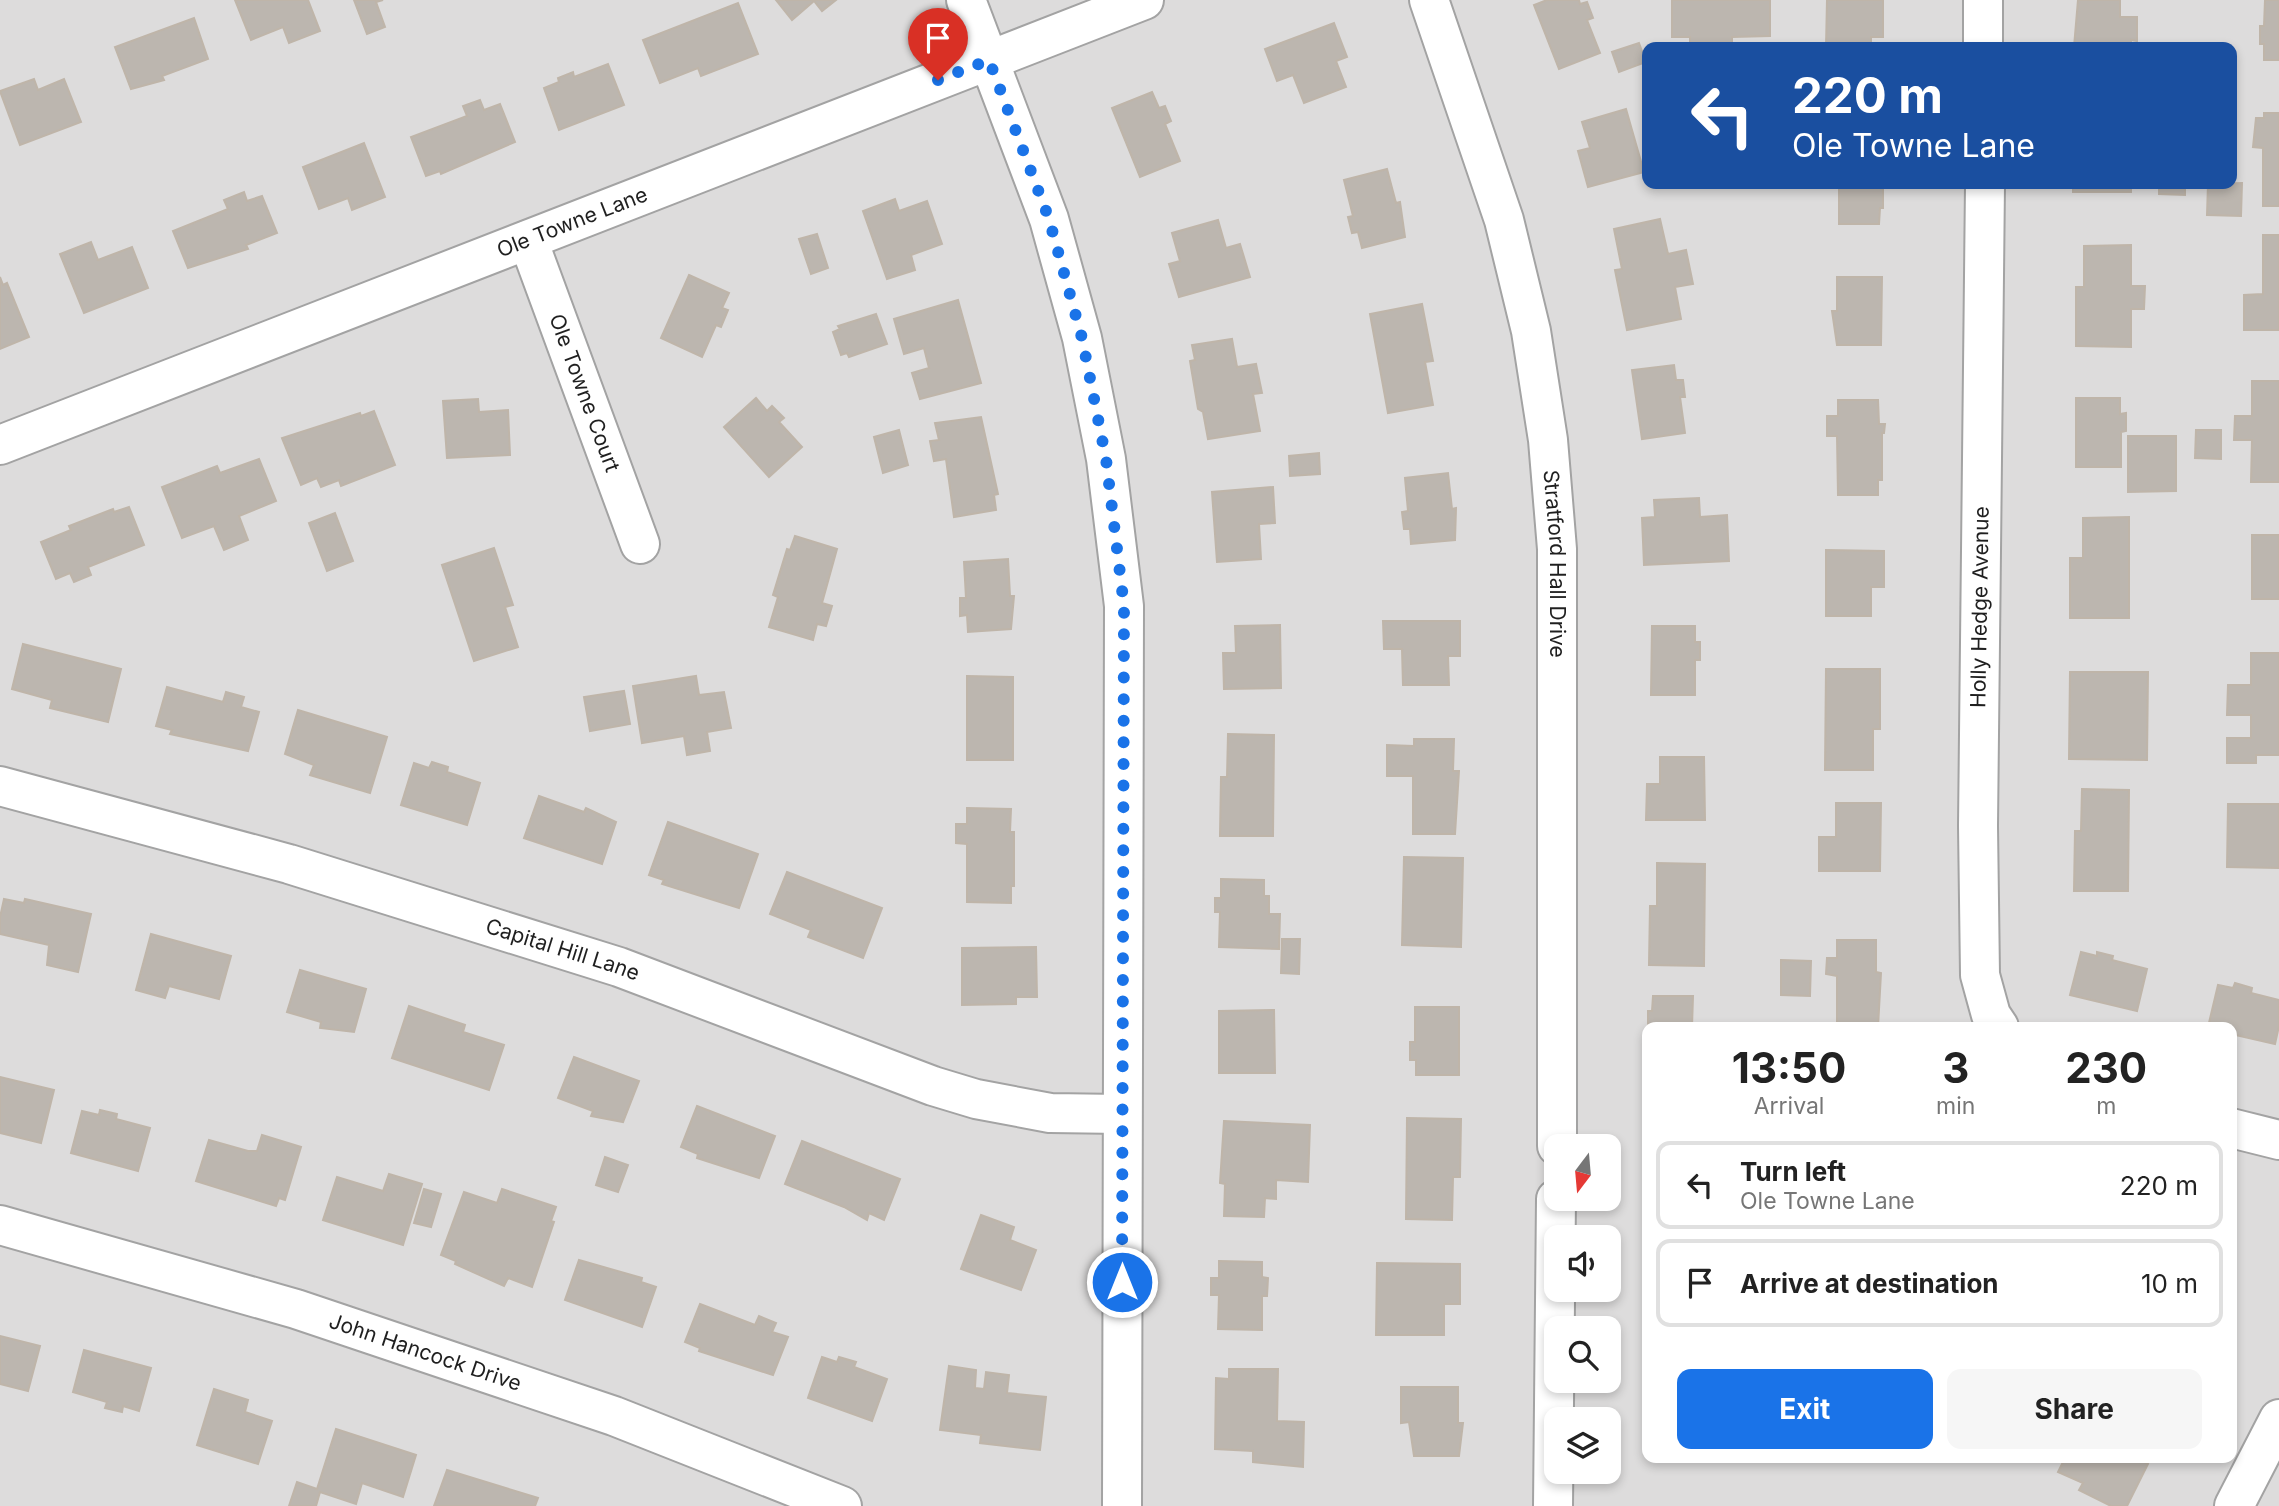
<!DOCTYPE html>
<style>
:root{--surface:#fff;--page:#f6f6f6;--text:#222;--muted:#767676;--line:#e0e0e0;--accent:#1a73e8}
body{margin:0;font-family:Inter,sans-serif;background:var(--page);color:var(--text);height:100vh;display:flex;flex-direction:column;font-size:26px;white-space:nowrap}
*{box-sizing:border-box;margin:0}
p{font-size:23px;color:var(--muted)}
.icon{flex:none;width:38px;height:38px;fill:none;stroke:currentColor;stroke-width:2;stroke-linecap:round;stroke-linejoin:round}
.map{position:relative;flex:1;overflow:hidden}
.sheet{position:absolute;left:1642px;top:1022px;width:595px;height:441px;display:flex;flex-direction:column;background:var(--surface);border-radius:14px;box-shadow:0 4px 10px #0003}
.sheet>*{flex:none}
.top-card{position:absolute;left:1642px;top:42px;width:595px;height:147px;border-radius:14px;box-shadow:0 4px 10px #0003;background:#1a4fa0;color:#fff;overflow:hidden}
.needle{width:46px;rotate:196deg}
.fabs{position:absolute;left:1544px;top:1134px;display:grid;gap:14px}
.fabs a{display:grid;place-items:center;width:77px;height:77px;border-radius:14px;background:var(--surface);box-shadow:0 4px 10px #0003;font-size:35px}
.pin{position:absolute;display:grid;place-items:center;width:60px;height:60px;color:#fff;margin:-72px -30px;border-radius:50% 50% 50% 0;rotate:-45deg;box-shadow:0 0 7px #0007}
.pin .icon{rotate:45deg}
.me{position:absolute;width:77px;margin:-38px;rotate:0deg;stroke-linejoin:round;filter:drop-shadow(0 0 5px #0008)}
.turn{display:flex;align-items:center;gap:24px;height:147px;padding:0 35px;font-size:32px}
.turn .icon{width:91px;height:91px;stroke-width:2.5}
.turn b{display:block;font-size:49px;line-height:60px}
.eta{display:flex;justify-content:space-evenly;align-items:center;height:119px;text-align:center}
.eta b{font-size:42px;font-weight:700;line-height:49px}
.action{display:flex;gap:14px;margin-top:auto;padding:14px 35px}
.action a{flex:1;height:80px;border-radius:14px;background:var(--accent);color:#fff;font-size:28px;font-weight:700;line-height:80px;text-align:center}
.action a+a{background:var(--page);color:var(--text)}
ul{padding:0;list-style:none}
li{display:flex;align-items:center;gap:21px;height:88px;margin:0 14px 10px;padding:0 21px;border:4px solid var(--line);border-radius:14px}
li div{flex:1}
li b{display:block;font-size:26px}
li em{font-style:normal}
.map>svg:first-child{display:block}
</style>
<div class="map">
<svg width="2279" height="1506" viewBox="0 0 2279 1506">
<rect width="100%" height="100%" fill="#efece5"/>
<path fill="#dddcdc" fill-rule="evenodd" d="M0,0H2279V1506H0ZM1647,47H2231V184H1647ZM1647,1027H2231V1458H1647ZM1556,1146H1608V1199H1556ZM1556,1237H1608V1290H1556ZM1556,1328H1608V1381H1556ZM1556,1419H1608V1472H1556Z"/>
<g fill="#bcb6af" stroke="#bfb5a9" stroke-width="2">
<path d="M235,0H308L320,31L289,43L283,27L251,40Z"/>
<path d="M354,0H383L376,2L385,27L367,34Z"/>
<path d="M776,0H836L822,11L814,1L792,20Z"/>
<path d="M1547,0H1579L1580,4L1587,2L1593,18L1587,20L1600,53L1559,69L1534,5Z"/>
<path d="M1672,0H1770V36L1732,37V47H1690V37H1672Z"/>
<path d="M1827,0H1883V37H1871V47H1826Z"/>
<path d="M2078,0H2120V17H2137V41L2131,40V47H2074Z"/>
<path d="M2265,0H2279V60H2264V44H2260V26H2264Z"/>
<path d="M738,3L758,54L701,76L698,68L660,83L643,40Z"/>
<path d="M194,18L208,59L162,76L164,80L131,89L115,47Z"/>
<path d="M1334,23L1347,57L1336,61L1346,87L1304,103L1293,75L1277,81L1265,49Z"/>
<path d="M1639,43L1646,62L1619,72L1612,52Z"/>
<path d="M608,64L624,105L559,130L544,88L559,82L558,78L573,72L574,77Z"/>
<path d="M34,79L38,90L64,79L81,122L20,145L0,91Z"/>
<path d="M1152,92L1159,108L1165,106L1171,121L1165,124L1180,161L1140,177L1112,108Z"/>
<path d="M480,100L484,110L500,104L515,142L441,174L440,171L426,176L411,137L467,116L463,106Z"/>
<path d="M1626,109L1644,172L1588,187L1578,151L1590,148L1582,122Z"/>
<path d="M2264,113H2279V206H2263V148L2253,147L2256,118H2264Z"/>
<path d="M364,143L385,197L352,210L348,198L319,209L303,167Z"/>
<path d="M1387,169L1396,203L1400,202L1405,237L1362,248L1358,232L1352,233L1348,217L1353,216L1344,180Z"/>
<path d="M2242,183L2241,216L2207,215L2208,184Z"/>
<path d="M1839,184H1883V208H1880L1879,224H1839Z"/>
<rect x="2073" y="184" width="58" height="8"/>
<path d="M2159,184H2185V195L2159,194Z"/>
<path d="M244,192L247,201L262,196L277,233L246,245L248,249L188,268L173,231L228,209L224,200Z"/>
<path d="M895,199L899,211L927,201L942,244L911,255L915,270L887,279L863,211Z"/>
<path d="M1660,219L1668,254L1686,250L1693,284L1675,287L1681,319L1627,330L1615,270L1622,269L1614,229Z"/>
<path d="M1218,220L1226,248L1240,244L1250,277L1179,297L1169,264L1180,261L1172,233Z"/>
<path d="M817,234L828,268L811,274L799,239Z"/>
<path d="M2263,235H2279V330H2244V295L2263,294Z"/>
<path d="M91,242L98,260L132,247L148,288L84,313L60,254Z"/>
<path d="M2131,245V286H2145L2144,309H2131V347L2076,346V287H2084V246Z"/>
<path d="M689,275L729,293L722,308L728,310L721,327L716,325L702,357L661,338Z"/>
<path d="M0,277L3,285L7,283L29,337L0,349Z"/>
<path d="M1837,277H1882L1881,345H1837L1832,311H1837Z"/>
<path d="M958,300L981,383L920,399L912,373L929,368L924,348L904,354L894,319Z"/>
<path d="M1422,304L1433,361L1425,362L1433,405L1388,413L1370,314Z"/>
<path d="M876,314L887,344L849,357L847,353L841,355L833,332L840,329L838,326Z"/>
<path d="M1232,339L1237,367L1256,364L1262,393L1253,394L1260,431L1208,439L1203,412L1198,409L1190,361L1195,360L1192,345Z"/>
<path d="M1674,365L1676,380H1683L1685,397H1680L1685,433L1642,439L1632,370Z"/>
<path d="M2252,381H2279V482H2251L2252,440H2234L2235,416H2252Z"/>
<path d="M756,398L767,411L772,406L784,418L779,422L802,447L769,477L724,427Z"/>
<path d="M2076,398H2120V414L2126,413V431L2121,432V467H2076Z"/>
<path d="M478,399L479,412L508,410L510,455L447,458L443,401Z"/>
<path d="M1838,400H1878L1879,424H1885L1884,433H1882V480H1878V495H1838L1837,436H1827V416H1838Z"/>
<path d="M374,411L395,465L341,486L339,480L321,487L317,478L301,485L282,438L360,413L361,416Z"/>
<path d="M981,417L998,494L994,495L996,510L954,517L946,459L934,461L930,441L939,440L935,423Z"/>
<path d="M899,430L908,465L883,473L874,437Z"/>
<path d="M2196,430H2221V459L2195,458Z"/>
<path d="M2128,436H2176V491L2128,492Z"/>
<path d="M1319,453L1320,474L1290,476L1289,456Z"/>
<path d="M259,459L276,501L239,516L248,540L224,550L214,526L182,538L162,487L217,466L220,473Z"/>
<path d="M1448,473L1452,509L1456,508L1455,540L1411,544L1410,529H1404L1402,512L1408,511L1405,478Z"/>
<path d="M1273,487L1275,523L1259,524L1261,559L1217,562L1212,492Z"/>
<path d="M1699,498L1700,517L1727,515L1729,561L1644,565L1642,518L1655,517L1654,500Z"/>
<path d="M129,507L144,545L88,567L91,575L74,582L70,573L56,579L41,542L71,530L69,526L113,509L114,512Z"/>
<path d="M335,513L353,561L327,571L309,523Z"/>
<path d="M2129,517V618H2070V558H2083V518Z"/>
<rect x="2252" y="535" width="27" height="64"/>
<path d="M795,536L837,549L822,603L832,606L826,626L817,624L813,640L769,627L778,597L773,595L787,549L790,550Z"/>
<path d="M494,548L513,605L505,607L518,647L474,661L442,565Z"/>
<path d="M1826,550L1884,551V587H1871V616H1826Z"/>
<path d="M1008,559L1010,596H1014L1011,629L968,632L967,615L960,616V598H966L964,562Z"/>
<path d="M1383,621H1460V656H1448L1449,685H1403L1402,649H1384Z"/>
<path d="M1280,625L1281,688L1224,689L1223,653H1236L1235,626Z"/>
<path d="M1652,626H1695V642H1700V660H1695V695H1651Z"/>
<path d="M23,644L121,669L108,722L50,708L52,700L12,689Z"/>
<path d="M2251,653H2279V755H2256V763H2227V738H2251V715H2227L2228,685H2251Z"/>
<path d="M1826,669H1880V729H1873V770H1825Z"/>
<path d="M2070,672H2148L2147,760L2069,759Z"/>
<path d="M696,676L699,695L724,692L731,728L707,732L710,751L687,755L684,736L642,743L633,686Z"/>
<path d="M967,676L1013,677V760H967Z"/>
<path d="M167,687L223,702L226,692L244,697L241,707L259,712L248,751L170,734L172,730L156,726Z"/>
<path d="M624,691L630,724L590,731L584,697Z"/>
<path d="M298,710L387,737L370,793L310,775L314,765L285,754Z"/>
<path d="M1228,734L1274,735L1273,836H1220L1221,777H1227Z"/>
<path d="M1414,739H1454L1453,771H1459L1455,834H1413V776H1387V745L1414,746Z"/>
<path d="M1660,757H1704L1705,820H1646L1647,784H1660Z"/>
<path d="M432,762L448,767L447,772L480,783L467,825L401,805L414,763L429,768Z"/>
<path d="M2082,789L2129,790L2128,891H2074L2075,831H2081Z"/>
<path d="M539,796L584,812L586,808L616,822L602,864L524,838Z"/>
<path d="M1836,803H1881L1880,871H1819V837H1836Z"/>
<path d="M2228,804H2279V868L2227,867Z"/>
<path d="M967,808L1011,809L1010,832H1014V886H1011V903L967,902V844L956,843V824H967Z"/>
<path d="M668,822L758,854L739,908L662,884L664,880L649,875Z"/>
<path d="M1404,857L1463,858L1461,947L1402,945Z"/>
<path d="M1657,863L1705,864L1704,966L1649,965L1650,906H1657Z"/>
<path d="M787,872L882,908L863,958L808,937L811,930L770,914Z"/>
<path d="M1221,879L1264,880V896H1269V914H1280L1279,949L1219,947L1220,912H1215V898H1221Z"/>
<path d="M4,899L24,903L25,899L91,914L78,972L47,965L49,945L0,934V917Z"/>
<path d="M151,934L231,956L219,999L169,986L165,998L136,990Z"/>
<path d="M1282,939H1300L1299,974L1281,973Z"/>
<path d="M1837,940H1876V972L1881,973L1878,1027H1837V976L1826,974L1827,958H1837Z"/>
<path d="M1036,947L1037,997H1016V1004L962,1005V948Z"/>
<path d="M2081,952L2097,956V952L2113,956L2112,960L2147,969L2137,1011L2070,995Z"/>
<path d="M1781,960L1811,961L1810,996L1781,995Z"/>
<path d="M300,970L366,989L354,1032L320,1028L321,1022L287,1012Z"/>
<path d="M2235,983L2252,988L2251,993L2279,1000V1026L2275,1044L2231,1034V1027H2208L2218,985L2233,988Z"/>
<path d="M1653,996H1693L1692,1027H1648V1011H1652Z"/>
<path d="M409,1006L465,1025L463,1032L504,1045L489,1090L392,1058Z"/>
<path d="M1415,1007H1459V1075H1416V1060H1410V1042H1415Z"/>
<path d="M1274,1010L1275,1073H1219V1011Z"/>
<path d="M574,1057L639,1081L623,1122L591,1116L593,1111L558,1098Z"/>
<path d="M0,1077L54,1090L41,1143L0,1133Z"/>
<path d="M697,1106L775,1136L759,1178L697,1158L698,1154L681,1147Z"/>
<path d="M100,1110L117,1114L116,1119L150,1128L138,1171L71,1153L82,1111L99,1115Z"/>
<path d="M1407,1118L1461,1119L1460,1177H1453L1452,1220L1406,1219Z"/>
<path d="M1224,1121L1310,1125L1308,1182L1276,1180V1199L1265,1198L1264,1217L1224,1216L1225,1184L1220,1183Z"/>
<path d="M262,1135L301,1147L285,1200L279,1198L276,1206L196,1181L209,1140L248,1151H257Z"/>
<path d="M802,1141L900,1179L884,1220L869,1213L867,1220L844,1207L785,1184Z"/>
<path d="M605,1157L628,1165L618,1192L596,1185Z"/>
<path d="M389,1174L422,1184L403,1245L323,1220L337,1177L383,1191Z"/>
<rect x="1643" y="1184" width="4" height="43"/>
<path d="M424,1189L441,1194L431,1227L414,1223Z"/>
<path d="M502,1189L556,1207L551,1221L554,1222L532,1287L508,1278L504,1286L455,1264L456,1261L441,1255L464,1192L497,1203Z"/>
<path d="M981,1215L1014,1227L1010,1240L1036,1250L1021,1290L961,1269Z"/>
<path d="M579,1260L642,1278L641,1282L656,1287L642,1327L565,1300Z"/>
<path d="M1219,1261L1262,1262V1277L1268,1278L1267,1296H1262V1330L1218,1329L1219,1295H1211V1278H1219Z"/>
<path d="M1377,1263L1460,1264V1304H1444V1335H1376Z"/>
<path d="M700,1304L755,1325L759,1316L776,1323L772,1332L788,1337L773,1375L699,1351L700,1348L685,1342Z"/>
<path d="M0,1336L40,1346L28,1391L0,1384Z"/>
<path d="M84,1350L151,1368L139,1411L123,1406L122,1412L105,1408L107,1402L73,1392Z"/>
<path d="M822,1357L837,1362L839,1357L856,1362L854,1367L887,1379L872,1421L808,1398Z"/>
<path d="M949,1366L976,1370L975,1388L984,1389L986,1372L1009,1375L1007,1393L1046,1397L1040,1450L980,1443L981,1435L940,1430Z"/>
<path d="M1229,1369H1278L1277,1421L1304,1422L1303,1467L1253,1462V1451L1215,1449L1216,1378L1229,1379Z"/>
<path d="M1401,1387H1458V1423H1463L1459,1456H1414L1409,1422L1401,1423Z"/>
<path d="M214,1389L248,1400L245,1412L272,1421L258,1464L197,1445Z"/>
<path d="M336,1429L416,1455L403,1497L362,1483L356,1504L320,1492L316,1506H289L297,1482L317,1489Z"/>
<path d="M2065,1458H2138L2148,1464L2127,1506H2111L2079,1490L2083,1483L2058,1472Z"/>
<path d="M447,1470L538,1498L535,1506H434Z"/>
</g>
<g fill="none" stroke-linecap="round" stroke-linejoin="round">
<defs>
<g id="minor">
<path d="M966,0L1049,219L1082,338L1106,459L1124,606L1122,1506"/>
<path id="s1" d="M1429,0L1504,220L1531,331L1548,440L1557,549V1146"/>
<path d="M1983,0V47"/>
<path d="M1985,184L1978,826L1980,975L1991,1015L1999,1027"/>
<path id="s2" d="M528,240L640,544"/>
<path id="s3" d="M0,445L1144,0"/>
<path id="s4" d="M0,786L289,864L619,967L933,1086L976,1099L1050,1113L1122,1114"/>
<path d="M2231,1128L2279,1140"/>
<path id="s5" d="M0,1225L296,1309L614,1416L842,1506"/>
<path d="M1553,1506L1556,1199"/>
<path d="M2234,1506L2279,1419"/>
</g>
</defs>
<use href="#minor" stroke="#a3a3a3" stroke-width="42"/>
<use href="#minor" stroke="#fff" stroke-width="38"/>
</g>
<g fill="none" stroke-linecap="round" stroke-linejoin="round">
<path stroke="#1a73e8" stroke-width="12" stroke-dasharray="0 21.6" d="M938,80L989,60L1049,219L1082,338L1106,459L1124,606L1122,1282"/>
</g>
<g text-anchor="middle" stroke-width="6" stroke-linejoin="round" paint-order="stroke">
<g font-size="21" fill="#1f1f1f" stroke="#fff">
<text dy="7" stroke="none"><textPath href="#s3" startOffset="614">Ole Towne Lane</textPath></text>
<text dy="7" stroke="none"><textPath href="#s2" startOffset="163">Ole Towne Court</textPath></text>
<text dy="7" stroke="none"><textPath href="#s1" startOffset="581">Stratford Hall Drive</textPath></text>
<text transform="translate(1980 607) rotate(-89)" y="7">Holly Hedge Avenue</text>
<text dy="7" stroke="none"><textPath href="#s4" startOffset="586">Capital Hill Lane</textPath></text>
<text dy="7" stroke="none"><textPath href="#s5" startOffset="444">John Hancock Drive</textPath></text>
</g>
</g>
</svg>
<div class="fabs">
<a><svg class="needle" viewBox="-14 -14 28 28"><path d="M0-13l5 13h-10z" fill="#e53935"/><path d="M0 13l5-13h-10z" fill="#767676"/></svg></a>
<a><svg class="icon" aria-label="sound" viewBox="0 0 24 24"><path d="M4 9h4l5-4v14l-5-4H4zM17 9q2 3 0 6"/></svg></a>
<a><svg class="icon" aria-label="search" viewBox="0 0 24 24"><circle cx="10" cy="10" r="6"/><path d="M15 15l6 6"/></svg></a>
<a><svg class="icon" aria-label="layers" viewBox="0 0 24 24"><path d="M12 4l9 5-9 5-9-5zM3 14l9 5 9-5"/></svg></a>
</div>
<div class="pin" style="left:938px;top:80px;background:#d93025"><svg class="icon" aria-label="arrive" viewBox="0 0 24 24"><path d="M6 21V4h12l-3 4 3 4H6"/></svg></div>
<svg class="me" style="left:1122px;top:1282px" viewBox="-20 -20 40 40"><circle r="17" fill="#1a73e8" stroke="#fff" stroke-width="3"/><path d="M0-11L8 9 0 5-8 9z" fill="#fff"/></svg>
<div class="top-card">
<div class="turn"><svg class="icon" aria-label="left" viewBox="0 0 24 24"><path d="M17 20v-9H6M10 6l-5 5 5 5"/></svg><div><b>220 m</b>Ole Towne Lane</div></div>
</div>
<section class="sheet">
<div class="eta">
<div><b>13:50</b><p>Arrival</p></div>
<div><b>3</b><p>min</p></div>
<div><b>230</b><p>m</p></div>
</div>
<ul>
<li><svg class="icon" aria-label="left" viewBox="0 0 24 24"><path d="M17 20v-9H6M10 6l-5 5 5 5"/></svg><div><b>Turn left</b><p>Ole Towne Lane</p></div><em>220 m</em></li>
<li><svg class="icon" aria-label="arrive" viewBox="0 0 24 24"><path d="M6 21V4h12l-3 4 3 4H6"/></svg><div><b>Arrive at destination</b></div><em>10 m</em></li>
</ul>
<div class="action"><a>Exit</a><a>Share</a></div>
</section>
</div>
